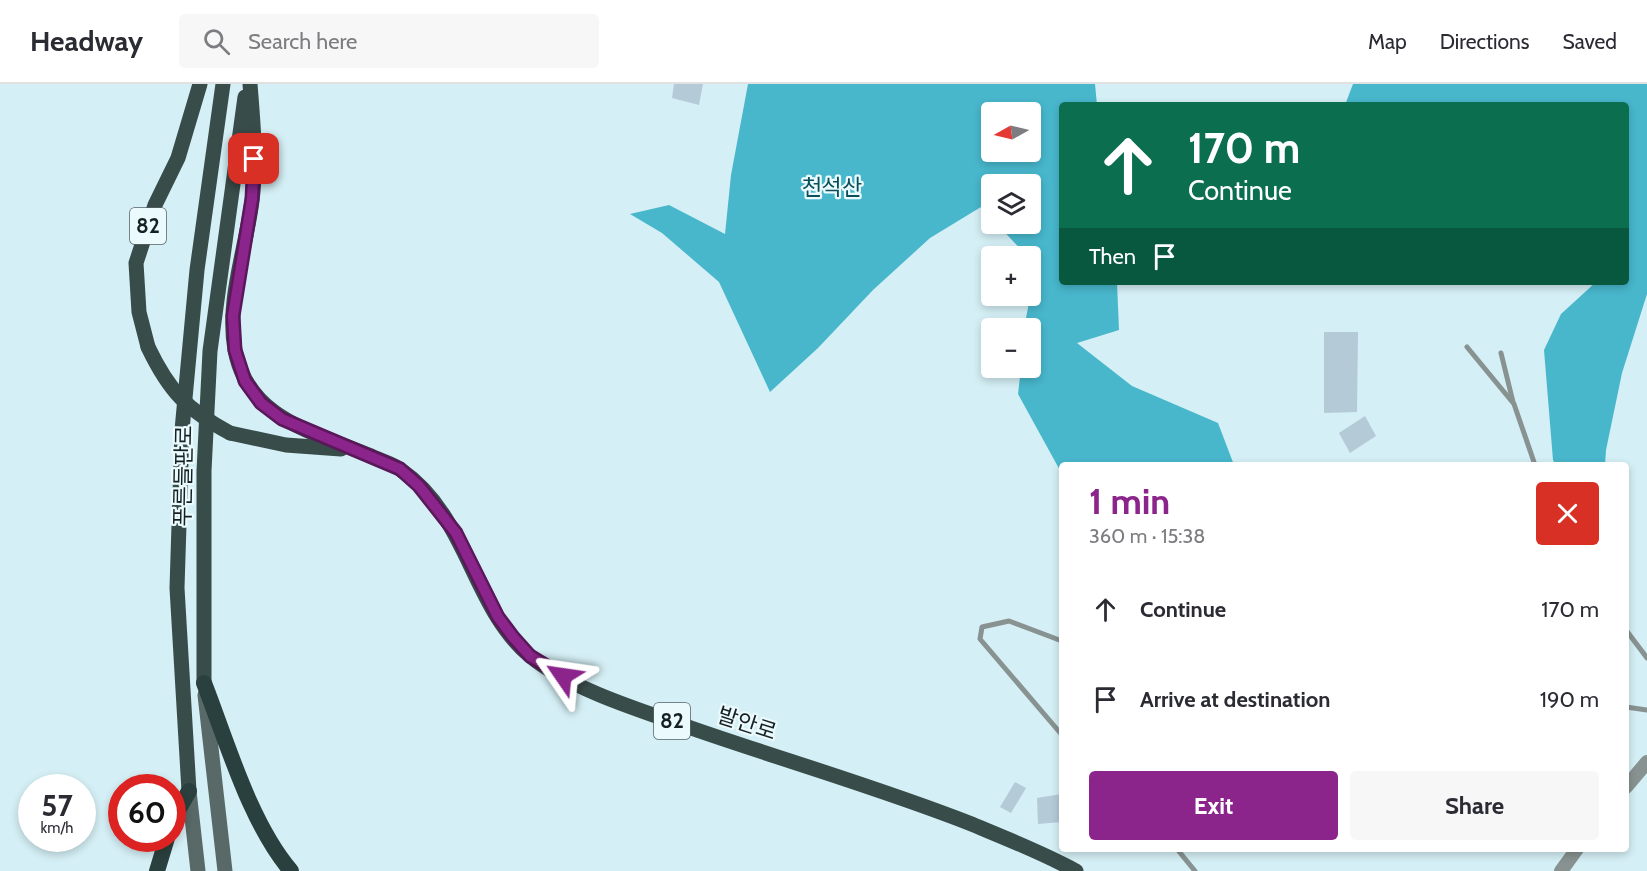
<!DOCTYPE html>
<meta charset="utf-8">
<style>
:root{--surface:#fff;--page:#f7f7f7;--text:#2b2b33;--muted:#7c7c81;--line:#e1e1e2;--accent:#8b258b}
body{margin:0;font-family:Cabin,"Noto Sans KR",sans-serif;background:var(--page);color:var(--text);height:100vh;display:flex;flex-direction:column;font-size:22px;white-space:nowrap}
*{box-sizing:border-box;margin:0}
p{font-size:20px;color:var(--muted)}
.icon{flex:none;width:33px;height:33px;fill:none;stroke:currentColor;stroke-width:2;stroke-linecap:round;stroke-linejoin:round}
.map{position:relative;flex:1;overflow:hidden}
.details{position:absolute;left:1059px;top:378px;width:570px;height:390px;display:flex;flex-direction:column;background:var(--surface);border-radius:6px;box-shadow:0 3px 9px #0003}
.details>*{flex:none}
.top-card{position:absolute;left:1059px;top:18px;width:570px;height:183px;border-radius:6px;box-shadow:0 3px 9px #0003;background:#0b6e4f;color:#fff;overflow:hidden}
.needle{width:39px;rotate:262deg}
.tools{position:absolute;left:981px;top:18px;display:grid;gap:12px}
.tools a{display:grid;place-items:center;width:60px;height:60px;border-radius:6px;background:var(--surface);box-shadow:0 3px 9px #0003;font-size:30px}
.speed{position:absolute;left:18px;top:690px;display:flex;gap:12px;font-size:30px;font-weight:700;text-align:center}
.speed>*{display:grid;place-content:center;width:78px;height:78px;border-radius:50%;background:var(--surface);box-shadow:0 3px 9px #0003;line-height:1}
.speed small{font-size:15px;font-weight:400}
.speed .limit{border:9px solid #d22;background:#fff;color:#111}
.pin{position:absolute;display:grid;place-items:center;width:51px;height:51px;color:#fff;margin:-26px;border-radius:12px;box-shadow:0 3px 9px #0006}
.me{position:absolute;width:66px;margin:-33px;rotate:302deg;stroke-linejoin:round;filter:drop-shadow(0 0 4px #0008)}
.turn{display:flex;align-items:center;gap:21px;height:126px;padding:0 30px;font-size:27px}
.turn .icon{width:78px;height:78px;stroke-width:2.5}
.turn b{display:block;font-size:42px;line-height:51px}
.then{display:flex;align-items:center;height:57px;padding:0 30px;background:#0003;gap:12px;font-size:22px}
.round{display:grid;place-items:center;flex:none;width:63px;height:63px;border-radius:6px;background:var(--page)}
.summary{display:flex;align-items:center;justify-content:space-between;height:102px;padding:0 30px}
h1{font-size:36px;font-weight:700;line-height:45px;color:var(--accent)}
.cta{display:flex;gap:12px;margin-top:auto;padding:12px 30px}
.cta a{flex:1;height:69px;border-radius:6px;background:var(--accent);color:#fff;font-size:24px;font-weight:700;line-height:69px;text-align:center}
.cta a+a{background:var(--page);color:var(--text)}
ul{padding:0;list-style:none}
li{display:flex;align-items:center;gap:18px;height:90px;padding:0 30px}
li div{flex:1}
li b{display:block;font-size:22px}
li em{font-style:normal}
header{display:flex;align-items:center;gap:36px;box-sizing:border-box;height:84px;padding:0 30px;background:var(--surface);border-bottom:2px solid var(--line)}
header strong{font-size:28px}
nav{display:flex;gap:33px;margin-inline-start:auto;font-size:21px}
.search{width:420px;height:54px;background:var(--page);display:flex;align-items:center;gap:15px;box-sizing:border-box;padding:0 21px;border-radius:6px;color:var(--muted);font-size:22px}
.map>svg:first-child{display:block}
</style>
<header>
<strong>Headway</strong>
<div class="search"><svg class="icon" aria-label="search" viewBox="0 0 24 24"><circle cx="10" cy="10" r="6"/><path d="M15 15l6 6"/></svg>Search here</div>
<nav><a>Map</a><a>Directions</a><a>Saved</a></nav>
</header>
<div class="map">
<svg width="1647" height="787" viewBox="0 0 1647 787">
<rect width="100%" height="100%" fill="#d4eff5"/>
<g fill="#48b7cc" fill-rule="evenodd">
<path d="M748,0H1095L1097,21H1062V198H1117L1119,246L1077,259L1132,302L1218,339L1234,381H1062V390L1018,310L1021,284H1030V244H1024L1036,183L1031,177L1030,172H1027L997,140H1030V100H992L991,134L981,123L930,154L873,206L818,264L770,308L719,198L662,149L630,130L669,121L725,150L731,91ZM992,28H1030V68H992Z"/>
<path d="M1353,0H1647V210L1622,289L1606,366L1605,381H1556L1553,376L1544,266L1561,230L1596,198H1626V21H1345Z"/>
</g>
<g fill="#b5cad7">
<path d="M674,0H703L699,21L672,14Z"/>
<path d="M1324,248H1358L1357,328L1324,329Z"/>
<path d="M1365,332L1376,352L1350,369L1339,349Z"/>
<path d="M1015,698L1026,704L1011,729L1000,723Z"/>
<path d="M1062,710V738L1038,740L1037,714Z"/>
</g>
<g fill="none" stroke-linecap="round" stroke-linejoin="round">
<g stroke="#879291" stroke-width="5">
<path d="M1467,263L1514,320L1535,381"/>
<path d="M1501,269L1513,318"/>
<path d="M1626,546L1647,574"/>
<path d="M1062,557L1009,537L982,543L980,555L1062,651"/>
<path d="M1626,623L1647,626"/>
<path d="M1177,765L1195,787"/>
</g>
<g stroke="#879291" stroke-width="14">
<path d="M1626,703L1647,678"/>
<path d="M1561,787L1577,765"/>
</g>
<g stroke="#586967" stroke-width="15">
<path d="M205,611L225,787"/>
<path d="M189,707L198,787"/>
</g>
<g stroke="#384c4a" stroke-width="15">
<path d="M250,0C253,39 257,78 252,117C246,165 226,217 235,266C248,336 315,348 371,372C381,377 393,380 401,386C468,432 472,524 530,572C570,605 642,627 691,644C783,676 877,703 969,739C1005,754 1041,768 1076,787"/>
<path d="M148,263L139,228L136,179L155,121L178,74L200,0"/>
<path d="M230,349L286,361L341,365"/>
<path d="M204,599V387L210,267L245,13"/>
<path d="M189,707L177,504L182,346L197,186L223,0"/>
</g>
<g stroke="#2a403e" stroke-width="16">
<path d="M204,599C227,658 250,739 291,787"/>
<path d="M172,737L189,707"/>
<path d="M157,787L167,754"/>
</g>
<path stroke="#384c4a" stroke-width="15" d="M148,263C169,307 187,326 230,349"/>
</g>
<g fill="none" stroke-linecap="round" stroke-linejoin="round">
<defs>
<path id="route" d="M254,75L252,115L233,232L235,266L245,297L261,319L282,335L400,385L419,402L456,449L498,533L513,553L530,572L563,592"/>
</defs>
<use href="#route" stroke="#5a185a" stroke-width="15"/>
<use href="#route" stroke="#8b258b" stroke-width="10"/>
</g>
<g text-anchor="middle" stroke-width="4.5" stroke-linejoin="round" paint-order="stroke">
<g fill="#eafafd" stroke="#566164" stroke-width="1.5">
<rect x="130" y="124" width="36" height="36" rx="4.5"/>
<rect x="654" y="619" width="36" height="36" rx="4.5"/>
</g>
<g font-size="21" font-weight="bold" fill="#162022">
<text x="148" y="149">82</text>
<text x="672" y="644">82</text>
</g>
<g font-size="22" fill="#0c4e59" stroke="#eafafd">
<text x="832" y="111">천석산</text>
</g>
<g font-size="22" fill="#162022" stroke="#eafafd">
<text transform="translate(183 392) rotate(-89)" y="8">푸른들판로</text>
<text transform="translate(747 639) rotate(18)" y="8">발안로</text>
</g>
</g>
</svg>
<div class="tools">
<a><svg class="needle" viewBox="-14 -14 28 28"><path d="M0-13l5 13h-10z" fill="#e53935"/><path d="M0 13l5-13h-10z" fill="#7c7c81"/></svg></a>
<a><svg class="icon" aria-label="layers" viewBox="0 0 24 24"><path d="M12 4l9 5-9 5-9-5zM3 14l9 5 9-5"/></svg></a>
<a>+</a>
<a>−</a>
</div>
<div class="speed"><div>57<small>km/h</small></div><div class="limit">60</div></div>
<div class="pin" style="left:254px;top:75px;background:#d93025"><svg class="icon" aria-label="arrive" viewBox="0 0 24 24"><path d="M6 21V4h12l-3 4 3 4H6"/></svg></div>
<svg class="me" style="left:563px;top:592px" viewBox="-20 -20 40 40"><path d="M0-17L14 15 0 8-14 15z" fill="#8b258b" stroke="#fff" stroke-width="4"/></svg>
<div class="top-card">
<div class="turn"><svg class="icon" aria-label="ahead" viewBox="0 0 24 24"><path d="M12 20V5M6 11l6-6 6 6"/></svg><div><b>170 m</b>Continue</div></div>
<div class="then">Then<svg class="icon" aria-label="arrive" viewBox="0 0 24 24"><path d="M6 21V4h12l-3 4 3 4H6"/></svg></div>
</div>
<section class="details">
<div class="summary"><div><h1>1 min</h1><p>360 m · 15:38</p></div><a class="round" style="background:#d93025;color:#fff"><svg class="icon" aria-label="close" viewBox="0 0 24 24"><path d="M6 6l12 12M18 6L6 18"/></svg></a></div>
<ul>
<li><svg class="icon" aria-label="ahead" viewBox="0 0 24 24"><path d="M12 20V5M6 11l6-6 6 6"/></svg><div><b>Continue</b></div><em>170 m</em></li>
<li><svg class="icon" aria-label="arrive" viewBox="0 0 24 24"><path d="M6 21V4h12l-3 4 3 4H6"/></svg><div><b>Arrive at destination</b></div><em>190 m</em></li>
</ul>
<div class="cta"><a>Exit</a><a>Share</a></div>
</section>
</div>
